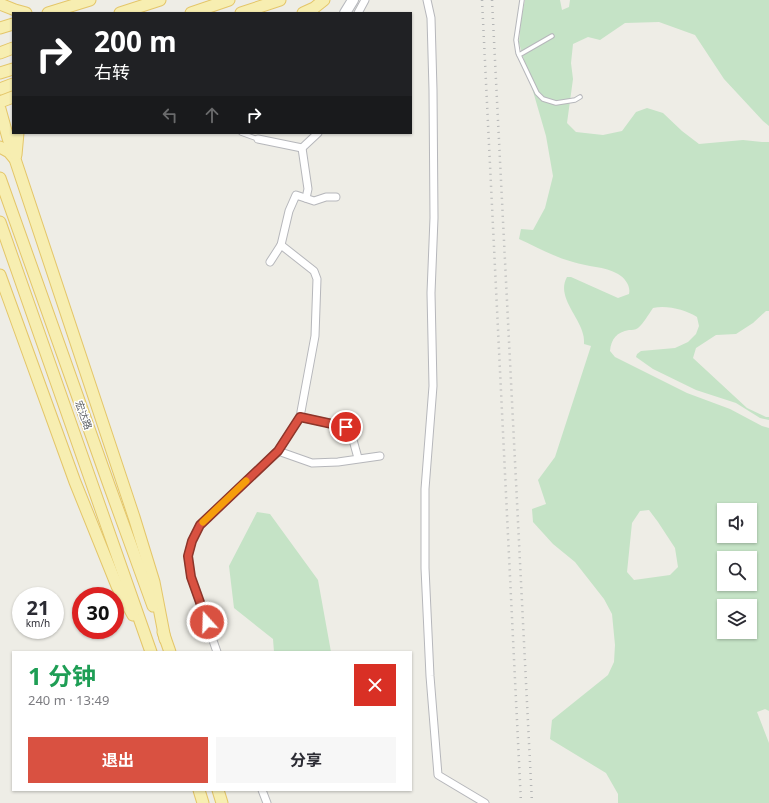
<!DOCTYPE html>
<html lang="zh">
<meta charset="utf-8">
<style>
:root{--surface:#fff;--page:#f7f7f7;--text:#2b2b33;--muted:#7c7c81;--accent:#d95141}
body{margin:0;font-family:"Noto Sans","Noto Sans SC",sans-serif;background:var(--page);color:var(--text);height:100vh;display:flex;flex-direction:column;font-size:15px;white-space:nowrap}
*{box-sizing:border-box;margin:0}
p{font-size:13px;color:var(--muted)}
.icon{flex:none;width:22px;height:22px;fill:none;stroke:currentColor;stroke-width:2;stroke-linecap:round;stroke-linejoin:round}
.map{position:relative;flex:1;overflow:hidden}
.side{position:absolute;left:12px;top:651px;width:400px;height:140px;display:flex;flex-direction:column;background:var(--surface);border-radius:0px;box-shadow:0 1px 3px #0004}
.side>*{flex:none}
.guide{position:absolute;left:12px;top:12px;width:400px;height:122px;border-radius:0px;box-shadow:0 1px 3px #0004;background:#202124;color:#fff;overflow:hidden}
.buttons{position:absolute;left:717px;top:503px;display:grid;gap:8px}
.buttons a{display:grid;place-items:center;width:40px;height:40px;border-radius:0px;background:var(--surface);box-shadow:0 1px 3px #0004;font-size:20px}
.speed{position:absolute;left:12px;top:587px;display:flex;gap:8px;font-size:20px;font-weight:700;text-align:center}
.speed>*{display:grid;place-content:center;width:52px;height:52px;border-radius:50%;background:var(--surface);box-shadow:0 1px 3px #0004;line-height:1}
.speed small{font-size:10px;font-weight:400}
.speed .limit{border:6px solid #d22;background:#fff;color:#111}
.pin{position:absolute;display:grid;place-items:center;width:34px;height:34px;color:#fff;margin:-17px;border:2px solid #fff;border-radius:50%;box-shadow:0 1px 4px #0007}
.me{position:absolute;width:44px;margin:-22px;rotate:340deg;stroke-linejoin:round;filter:drop-shadow(0 0 3px #0008)}
.turn{display:flex;align-items:center;gap:14px;height:84px;padding:0 16px;font-size:18px}
.turn .icon{width:52px;height:52px;stroke-width:2.5}
.turn b{display:block;font-size:28px;line-height:34px}
.lanes{display:flex;align-items:center;height:38px;padding:0 16px;background:#0003;justify-content:center;gap:20px;direction:ltr}
.lanes .off{opacity:.35}
.round{display:grid;place-items:center;flex:none;width:42px;height:42px;border-radius:0px;background:var(--page)}
.headline{display:flex;align-items:center;justify-content:space-between;height:68px;padding:0 16px}
h1{font-size:24px;font-weight:700;line-height:30px;color:#1e9e55}
.action{display:flex;gap:8px;margin-top:auto;padding:8px 16px}
.action a{flex:1;height:46px;border-radius:0px;background:var(--accent);color:#fff;font-size:16px;font-weight:700;line-height:46px;text-align:center}
.action a+a{background:var(--page);color:var(--text)}
.map>svg:first-child{display:block}
</style>
<div class="map">
<svg width="769" height="803" viewBox="0 0 769 803">
<rect width="100%" height="100%" fill="#eeede6"/>
<g fill="#c5e3c6" fill-rule="evenodd">
<path d="M525,0H560L562,10L569,7L570,0H769V126L763,121L724,79L695,35L659,22L625,23L600,40L588,37L573,44L571,63L573,79L567,123L576,132L603,135L622,131L636,112L647,108L663,113L682,131L699,144L743,140L762,142H769V311H766L753,323L736,334L716,335L696,348L693,358L747,408L766,417H769V420L760,418L736,403L696,390L653,369L636,357L637,354L641,351L675,348L688,342L696,334L699,326L697,317C685,310 668,305 653,308C648,315 644,323 638,328C635,330 632,330 629,330C617,332 611,339 610,351L615,357L687,393L730,409L762,426L769,428V711L765,709L757,712L769,743V803H618V794L606,773L550,739L552,720L608,675L614,662L615,645L612,614L604,599L575,562L553,544L533,522L532,509L546,504L538,480L555,457L591,346L584,344C584,341 584,337 583,334C579,316 556,296 567,277H571L618,298L629,294C631,286 625,278 618,274C605,266 587,267 573,262C554,257 537,247 519,239L521,229L533,230L545,208L553,176L546,136L519,43L521,19ZM649,510L658,522L675,548L678,567L670,575L634,580L627,572L632,523L640,511ZM724,510H750V536H724ZM724,558H750V584H724ZM724,606H750V632H724Z"/>
<path d="M257,512L270,514L318,580L331,652H274L273,639L234,608L229,566Z"/>
</g>
<g fill="none" stroke-linecap="round" stroke-linejoin="round">
<defs>
<g id="lane">
<path d="M522,0L516,40L518,53L537,93L543,99L556,103L575,100L580,97"/>
<path d="M519,55L552,36"/>
<path d="M241,133L258,139"/>
</g>
<g id="street">
<path d="M427,0L431,18L433,90L434,218L431,293L433,386L425,489V568L430,676L438,775L485,803"/>
<path d="M358,13L365,0"/>
<path d="M258,139L302,148L318,133"/>
<path d="M302,148L308,189L306,198"/>
<path d="M270,262L281,245"/>
<path d="M300,417L346,427L353,440L358,458"/>
<path d="M278,451L312,463L338,462L380,456"/>
<path d="M217,652L191,577L188,556L192,541L200,525L278,451L300,417L315,336L317,279L314,271L281,245L289,211L296,195L314,201L326,197H336"/>
<path d="M262,790L267,803"/>
</g>
<path id="secondary" d="M345,13L353,0"/>
<g id="primary">
<path d="M0,4L15,10L26,13"/>
<path d="M48,13L90,0"/>
<path d="M120,13L160,0"/>
<path d="M191,13L229,0"/>
<path d="M241,13L280,0"/>
<path d="M303,13L314,8L324,0"/>
<path d="M0,28L13,24"/>
<path d="M0,53L13,48"/>
<path d="M0,73L13,69"/>
<path d="M0,89L13,84"/>
<path d="M0,102L13,97"/>
<path d="M0,109L8,138L134,517L154,582L165,639"/>
<path d="M0,147L9,152L14,158"/>
<path d="M16,155L18,133"/>
<path d="M0,178L109,485L153,606"/>
<path d="M0,222L151,652"/>
<path d="M0,275L75,482L117,586L133,615"/>
<path d="M163,632L170,652"/>
<path d="M199,790L203,803"/>
<path d="M218,790L222,803"/>
</g>
</defs>
<use href="#lane" stroke="#b6b7bb" stroke-width="5.5"/>
<use href="#street" stroke="#b6b7bb" stroke-width="9"/>
<use href="#secondary" stroke="#b7b9be" stroke-width="12"/>
<use href="#primary" stroke="#e4c669" stroke-width="13"/>
<use href="#lane" stroke="#fff" stroke-width="3.5"/>
<use href="#street" stroke="#fff" stroke-width="7"/>
<use href="#secondary" stroke="#fff" stroke-width="10"/>
<use href="#primary" stroke="#f7eeb1" stroke-width="11"/>
<g stroke="#b5b6b6" stroke-width="2.5" stroke-dasharray="1 5" stroke-linecap="butt">
<path d="M482,0L521,803"/>
<path d="M492,0L532,803"/>
</g>
</g>
<g fill="none" stroke-linecap="round" stroke-linejoin="round">
<defs>
<path id="route" d="M207,622L191,577L188,556L192,541L200,525L278,451L300,417L346,427"/>
</defs>
<use href="#route" stroke="#8d352a" stroke-width="10"/>
<use href="#route" stroke="#d95141" stroke-width="7"/>
<path stroke="#f59e0b" stroke-width="7" d="M203,522L246,481"/>
</g>
<g text-anchor="middle" stroke-width="3" stroke-linejoin="round" paint-order="stroke">
<g font-size="10" fill="#5d6065" stroke="#fff">
<text transform="translate(84 415) rotate(70)" y="4">宏达路</text>
</g>
</g>
</svg>
<div class="buttons">
<a><svg class="icon" aria-label="sound" viewBox="0 0 24 24"><path d="M4 9h4l5-4v14l-5-4H4zM17 9q2 3 0 6"/></svg></a>
<a><svg class="icon" aria-label="search" viewBox="0 0 24 24"><circle cx="10" cy="10" r="6"/><path d="M15 15l6 6"/></svg></a>
<a><svg class="icon" aria-label="layers" viewBox="0 0 24 24"><path d="M12 4l9 5-9 5-9-5zM3 14l9 5 9-5"/></svg></a>
</div>
<div class="speed"><div>21<small>km/h</small></div><div class="limit">30</div></div>
<div class="pin" style="left:346px;top:427px;background:#d93025"><svg class="icon" aria-label="arrive" viewBox="0 0 24 24"><path d="M6 21V4h12l-3 4 3 4H6"/></svg></div>
<svg class="me" style="left:207px;top:622px" viewBox="-20 -20 40 40"><circle r="17" fill="#d95141" stroke="#fff" stroke-width="3"/><path d="M0-11L8 9 0 5-8 9z" fill="#fff"/></svg>
<div class="guide">
<div class="turn"><svg class="icon" aria-label="right" viewBox="0 0 24 24"><path d="M7 20v-9h11M14 6l5 5-5 5"/></svg><div><b>200 m</b>右转</div></div>
<div class="lanes"><svg class="icon off" aria-label="left" viewBox="0 0 24 24"><path d="M17 20v-9H6M10 6l-5 5 5 5"/></svg><svg class="icon off" aria-label="ahead" viewBox="0 0 24 24"><path d="M12 20V5M6 11l6-6 6 6"/></svg><svg class="icon" aria-label="right" viewBox="0 0 24 24"><path d="M7 20v-9h11M14 6l5 5-5 5"/></svg></div>
</div>
<section class="side">
<div class="headline"><div><h1>1 分钟</h1><p>240 m · 13:49</p></div><a class="round" style="background:#d93025;color:#fff"><svg class="icon" aria-label="close" viewBox="0 0 24 24"><path d="M6 6l12 12M18 6L6 18"/></svg></a></div>
<div class="action"><a>退出</a><a>分享</a></div>
</section>
</div>
